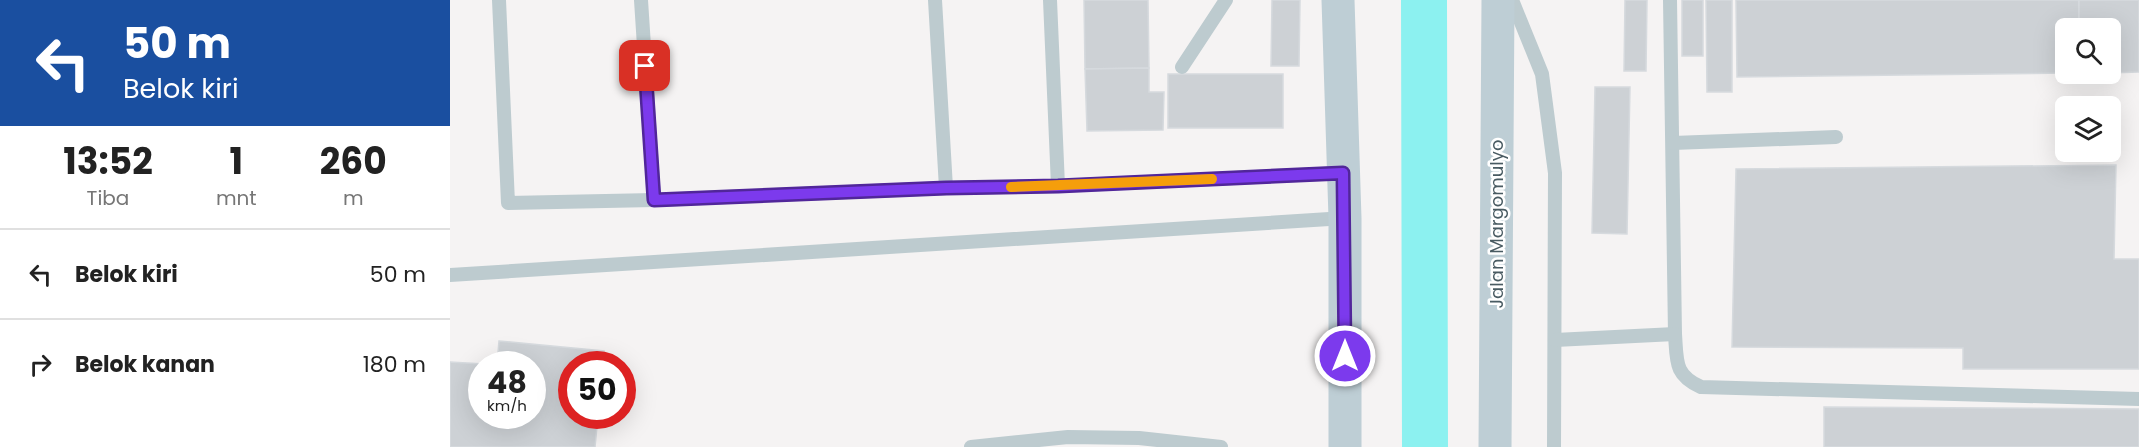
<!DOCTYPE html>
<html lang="id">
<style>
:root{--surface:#fff;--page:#f6f6f6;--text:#222;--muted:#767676;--line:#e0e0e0}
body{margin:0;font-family:Poppins,sans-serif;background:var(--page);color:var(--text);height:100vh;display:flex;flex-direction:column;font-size:22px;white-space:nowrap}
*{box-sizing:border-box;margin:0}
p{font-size:20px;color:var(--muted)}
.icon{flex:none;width:33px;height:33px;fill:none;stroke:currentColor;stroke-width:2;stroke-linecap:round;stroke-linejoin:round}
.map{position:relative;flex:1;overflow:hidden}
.drawer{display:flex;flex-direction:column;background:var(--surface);width:450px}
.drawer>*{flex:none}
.hud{background:#1a4fa0;color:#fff;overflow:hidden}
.controls{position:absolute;left:1605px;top:18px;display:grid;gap:12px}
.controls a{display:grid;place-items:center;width:66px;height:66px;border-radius:9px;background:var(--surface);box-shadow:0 6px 24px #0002;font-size:30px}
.speed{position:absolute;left:18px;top:351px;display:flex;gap:12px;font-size:30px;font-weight:700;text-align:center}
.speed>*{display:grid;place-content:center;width:78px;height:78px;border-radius:50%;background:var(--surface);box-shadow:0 6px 24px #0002;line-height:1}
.speed small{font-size:15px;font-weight:400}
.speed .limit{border:9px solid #d22;background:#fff;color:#111}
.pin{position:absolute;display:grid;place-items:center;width:51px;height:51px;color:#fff;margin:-26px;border-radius:12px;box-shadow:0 3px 9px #0006}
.me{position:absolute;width:66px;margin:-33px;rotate:0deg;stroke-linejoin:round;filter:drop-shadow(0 0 4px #0008)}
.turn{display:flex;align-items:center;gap:21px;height:126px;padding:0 24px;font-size:27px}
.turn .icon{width:78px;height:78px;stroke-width:2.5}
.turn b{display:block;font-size:42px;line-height:51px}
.eta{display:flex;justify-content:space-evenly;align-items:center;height:102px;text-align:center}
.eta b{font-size:36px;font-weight:700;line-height:42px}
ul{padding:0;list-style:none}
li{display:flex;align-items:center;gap:18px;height:90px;padding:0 24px;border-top:2px solid var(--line)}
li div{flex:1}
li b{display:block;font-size:22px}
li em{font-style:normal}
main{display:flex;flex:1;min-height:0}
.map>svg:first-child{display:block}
</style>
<main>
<section class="drawer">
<div class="hud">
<div class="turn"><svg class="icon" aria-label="left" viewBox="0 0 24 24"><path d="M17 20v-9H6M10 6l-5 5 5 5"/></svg><div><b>50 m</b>Belok kiri</div></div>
</div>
<div class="eta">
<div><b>13:52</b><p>Tiba</p></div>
<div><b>1</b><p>mnt</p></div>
<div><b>260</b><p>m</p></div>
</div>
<ul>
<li><svg class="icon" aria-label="left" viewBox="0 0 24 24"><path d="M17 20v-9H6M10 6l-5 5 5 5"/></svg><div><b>Belok kiri</b></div><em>50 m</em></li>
<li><svg class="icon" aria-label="right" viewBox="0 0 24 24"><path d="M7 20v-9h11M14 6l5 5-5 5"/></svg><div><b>Belok kanan</b></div><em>180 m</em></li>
</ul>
</section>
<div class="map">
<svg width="1689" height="447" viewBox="0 0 1689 447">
<rect width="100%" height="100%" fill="#f5f3f3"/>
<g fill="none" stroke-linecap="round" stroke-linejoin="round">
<path stroke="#8cf1f0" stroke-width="46" d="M974,0L975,447"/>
</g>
<g fill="#cdd1d5" stroke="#d6dade" stroke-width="1.5">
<path d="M634,0H698L699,68L635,69Z"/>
<path d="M822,0H850L849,66H821Z"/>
<path d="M1175,0H1197L1196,71H1174Z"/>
<rect x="1232" y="0" width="21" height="56"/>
<path d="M1256,0H1282V92H1257Z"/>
<path d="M1286,0H1629V28H1616V73L1287,77Z"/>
<path d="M1629,0H1689V72L1660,73V28H1629Z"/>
<path d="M699,68V92H714L713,130L637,131L635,69Z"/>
<rect x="718" y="74" width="115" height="54"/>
<path d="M1145,87H1180L1177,234L1142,233Z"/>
<path d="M1666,165L1664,259H1689V369H1513V348L1282,347L1286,169Z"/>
<path d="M49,341L154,351L153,364H122V416H148L145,447H0V362L34,364H32V416H82V364H47Z"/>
<path d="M1374,407L1689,409V447H1374Z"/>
</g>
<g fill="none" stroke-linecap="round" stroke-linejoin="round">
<g stroke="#bdcbcf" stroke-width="14">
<path d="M49,0L58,203L204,200"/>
<path d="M191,0L204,200L496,188L608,186"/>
<path d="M485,0L496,188"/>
<path d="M600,0L608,186L893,173"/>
<path d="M1062,0L1092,74L1105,173L1104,447"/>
<path d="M1220,0L1225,334C1227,361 1224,375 1251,387L1689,399"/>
<path d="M732,67L776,0"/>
<path d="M1223,143L1386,137"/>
<path d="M0,275L895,218"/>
<path d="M1105,340L1225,334"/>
<path d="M521,447L618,437L689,438L771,447"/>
</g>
<g stroke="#beced5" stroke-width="33">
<path d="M888,0L895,218V447"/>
<path d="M1045,447L1048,0"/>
</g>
</g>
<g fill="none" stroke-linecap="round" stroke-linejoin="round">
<defs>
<path id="route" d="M195,66L204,200L496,188L608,186L893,173L895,356"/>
</defs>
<use href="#route" stroke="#51269a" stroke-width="15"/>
<use href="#route" stroke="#7c3aed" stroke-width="10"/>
<path stroke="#f59e0b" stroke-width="10" d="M561,187L762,179"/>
</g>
<g text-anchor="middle" stroke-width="5" stroke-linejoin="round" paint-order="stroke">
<g font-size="18" fill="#495b62" stroke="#fff">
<text transform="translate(1047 224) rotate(-90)" y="6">Jalan Margomulyo</text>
</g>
</g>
</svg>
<div class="controls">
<a><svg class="icon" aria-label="search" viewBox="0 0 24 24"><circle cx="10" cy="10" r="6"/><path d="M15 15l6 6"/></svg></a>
<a><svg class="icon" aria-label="layers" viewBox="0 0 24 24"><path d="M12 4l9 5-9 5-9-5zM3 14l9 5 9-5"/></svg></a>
</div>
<div class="speed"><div>48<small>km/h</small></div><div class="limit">50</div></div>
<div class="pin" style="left:195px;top:66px;background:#d93025"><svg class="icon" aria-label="arrive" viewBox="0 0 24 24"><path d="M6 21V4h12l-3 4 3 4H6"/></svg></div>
<svg class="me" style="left:895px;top:356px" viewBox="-20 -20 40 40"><circle r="17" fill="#7c3aed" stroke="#fff" stroke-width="3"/><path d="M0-11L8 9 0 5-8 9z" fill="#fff"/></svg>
</div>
</main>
